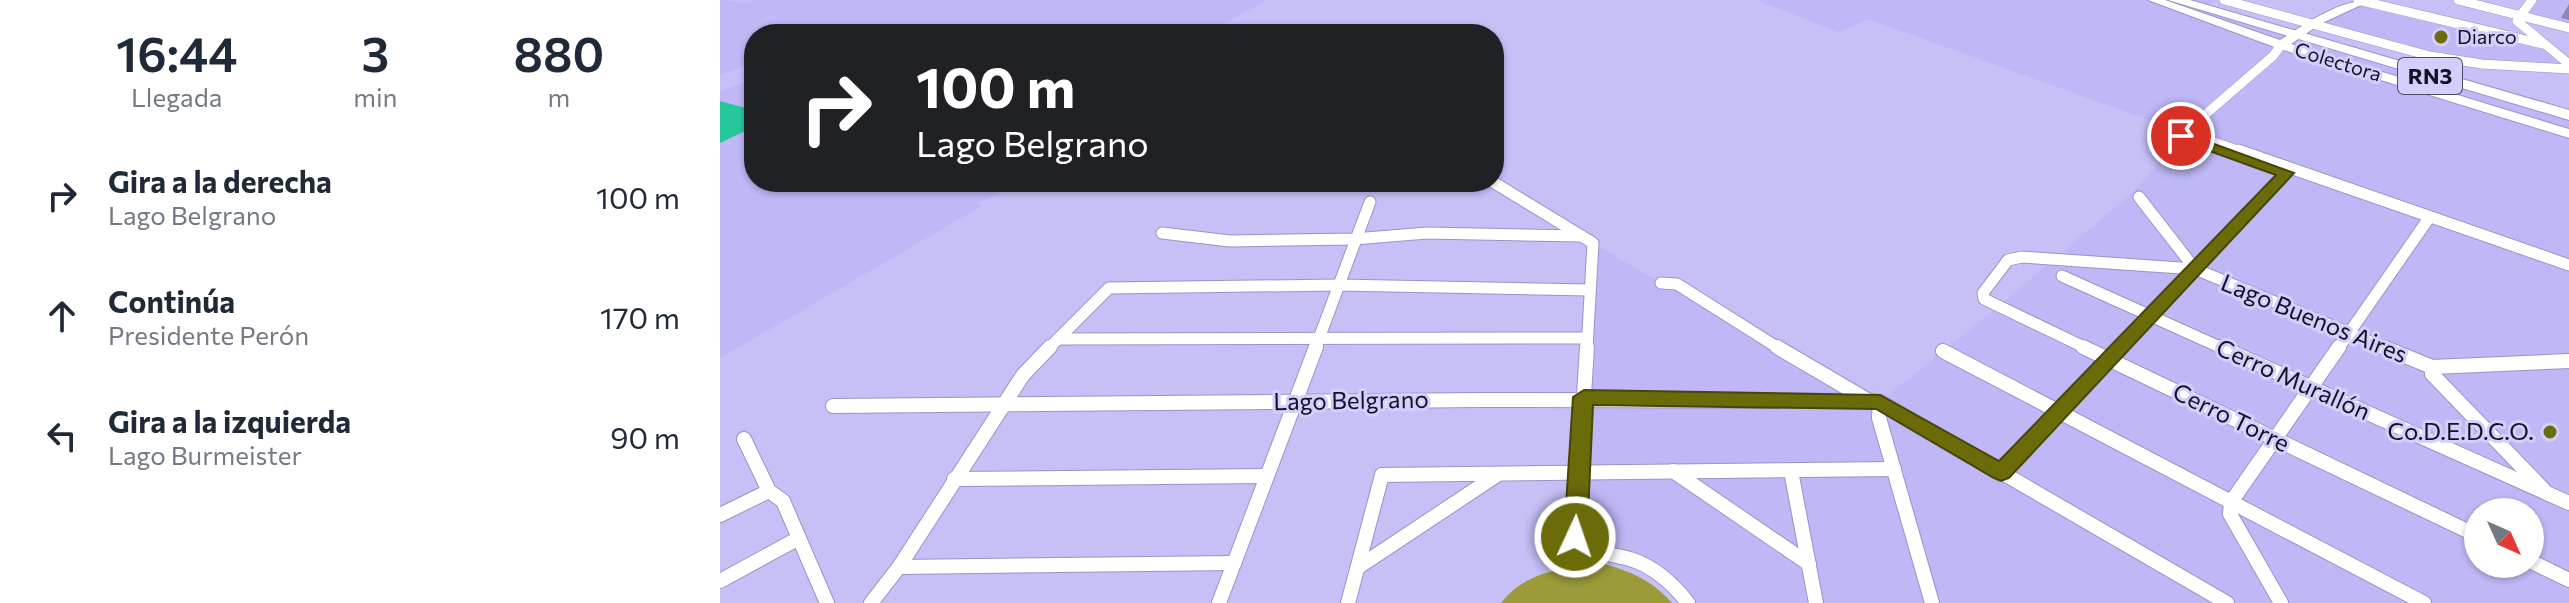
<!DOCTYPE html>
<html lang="es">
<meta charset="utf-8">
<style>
:root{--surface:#fff;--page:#f6f6f7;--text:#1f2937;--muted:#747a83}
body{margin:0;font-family:Commissioner,sans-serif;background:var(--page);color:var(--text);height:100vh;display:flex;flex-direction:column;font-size:30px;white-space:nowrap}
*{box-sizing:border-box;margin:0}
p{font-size:26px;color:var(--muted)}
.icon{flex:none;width:44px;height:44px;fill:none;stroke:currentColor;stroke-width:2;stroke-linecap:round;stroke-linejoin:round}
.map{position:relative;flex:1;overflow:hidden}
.panel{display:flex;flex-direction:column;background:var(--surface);width:720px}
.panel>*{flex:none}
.hud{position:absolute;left:24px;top:24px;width:760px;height:168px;border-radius:32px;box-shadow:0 2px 6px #0004;background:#202124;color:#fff;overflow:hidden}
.needle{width:52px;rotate:135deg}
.controls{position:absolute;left:1744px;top:498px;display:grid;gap:16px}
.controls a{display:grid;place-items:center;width:80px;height:80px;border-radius:50%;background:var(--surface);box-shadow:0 2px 6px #0004;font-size:40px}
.pin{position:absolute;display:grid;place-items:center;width:68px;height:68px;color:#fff;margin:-34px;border:4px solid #fff;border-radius:50%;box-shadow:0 2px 8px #0007}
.me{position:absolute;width:88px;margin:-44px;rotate:3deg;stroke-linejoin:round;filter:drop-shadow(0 0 6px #0008)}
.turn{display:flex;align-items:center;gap:28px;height:168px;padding:0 40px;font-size:36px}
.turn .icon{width:104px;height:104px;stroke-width:2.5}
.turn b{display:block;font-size:56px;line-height:68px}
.eta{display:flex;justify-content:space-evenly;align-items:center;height:136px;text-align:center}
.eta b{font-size:48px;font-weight:600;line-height:56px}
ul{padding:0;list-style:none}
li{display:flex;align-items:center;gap:24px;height:120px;padding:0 40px}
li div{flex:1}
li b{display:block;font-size:30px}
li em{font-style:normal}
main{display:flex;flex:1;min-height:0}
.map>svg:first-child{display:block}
</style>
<main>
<section class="panel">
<div class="eta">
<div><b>16:44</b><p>Llegada</p></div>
<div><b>3</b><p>min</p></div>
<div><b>880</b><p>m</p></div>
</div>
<ul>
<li><svg class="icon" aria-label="right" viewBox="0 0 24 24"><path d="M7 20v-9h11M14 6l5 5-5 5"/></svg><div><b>Gira a la derecha</b><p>Lago Belgrano</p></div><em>100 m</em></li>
<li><svg class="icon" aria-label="ahead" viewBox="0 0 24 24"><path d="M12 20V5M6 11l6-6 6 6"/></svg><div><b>Continúa</b><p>Presidente Perón</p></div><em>170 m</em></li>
<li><svg class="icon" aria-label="left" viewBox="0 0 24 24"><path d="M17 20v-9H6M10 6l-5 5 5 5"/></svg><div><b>Gira a la izquierda</b><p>Lago Burmeister</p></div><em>90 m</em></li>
</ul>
</section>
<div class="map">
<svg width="1849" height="603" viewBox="0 0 1849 603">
<rect width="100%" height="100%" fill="#c6c0f7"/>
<g fill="#bfb7f6" fill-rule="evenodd">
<path d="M0,0L27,3L36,0H547L486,34H34V62L0,75Z"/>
<path d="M1036,0H1498L1486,5L1849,115V603H968L939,574L860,544L873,243L941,283H952L1160,402L1279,306L1413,192L1465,133L1148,19L1118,32ZM1758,512H1810V564H1758Z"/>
<path d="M1812,0H1849V28L1802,14Z"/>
<path d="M1643,1L1809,40L1849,64L1747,63L1596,22Z"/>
<path d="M34,78V110L0,101V92Z"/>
<path d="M34,127V182H296L266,200L254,202L262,206L0,358V143Z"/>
</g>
<path fill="#9b9c39" d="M881,563C910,571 932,580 952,603H781C805,571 845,568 881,563Z"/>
<path fill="#27c79e" d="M0,101L34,110V127L0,143Z"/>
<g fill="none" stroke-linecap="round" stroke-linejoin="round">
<defs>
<g id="street-far2">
<path d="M1504,0L1710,56L1762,64L1849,69"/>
<path d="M1638,0L1823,44"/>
<path d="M1738,0L1849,28"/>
<path d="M1798,19L1812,0"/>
<path d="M1797,21L1849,64"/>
<path d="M1465,132L1523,152"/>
<path d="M1465,132L1553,56L1561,45"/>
</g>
<g id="street-far1">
<path d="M1518,150L1849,265"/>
<path d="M773,182L873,243L867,349"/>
<path d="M1419,197L1475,269"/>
<path d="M442,233L510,241L634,239L707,233L862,236"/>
<path d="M1342,276L1504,349"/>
<path d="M941,283L957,284L1060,349"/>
<path d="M338,339L867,338"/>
<path d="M328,349L389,288L619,285L869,290"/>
<path d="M595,349L650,202"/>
<path d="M1368,349L1264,299L1263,293L1288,260L1302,257L1475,269L1668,349"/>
<path d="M1399,349L1570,169"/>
<path d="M1618,349L1709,218"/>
</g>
<g id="street">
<path d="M867,347L855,537C871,555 892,553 913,560C936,568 954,585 968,603"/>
<path d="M1057,347L1149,401L1160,402L1507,603"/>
<path d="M1363,347L1758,536"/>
<path d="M1500,347L1849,503"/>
<path d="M1663,347L1712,367"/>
<path d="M1223,351L1704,603"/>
<path d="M1712,367V374L1824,490"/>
<path d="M1712,367L1849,361"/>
<path d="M1160,402L1159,418L1212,603"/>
<path d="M113,406L761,400L1149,401"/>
<path d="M24,439L49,491L63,501L107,603"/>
<path d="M953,471L1089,564"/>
<path d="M1071,471L1096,603"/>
<path d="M1281,472L1401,347"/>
<path d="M234,479L546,476"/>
<path d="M0,515L49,491"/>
<path d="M1810,561L1849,580"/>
<path d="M640,566L777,475"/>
<path d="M179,567L514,563"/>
<path d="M0,581L79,538"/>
<path d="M151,603L179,567L303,375L330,347"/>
<path d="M499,603L596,347"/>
<path d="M628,603L662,475L1174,469"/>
<path d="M1561,603L1510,514L1511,502L1619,347"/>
</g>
<path id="secondary" d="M1428,0H1445L1560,40C1587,23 1618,0 1652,0L1600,24L1571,44L1849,129V138L1557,48Z"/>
<path id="highway" d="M1448,0H1470L1849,110V120Z"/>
</defs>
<use href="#street-far2" stroke="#9993c8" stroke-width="10"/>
<use href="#street-far1" stroke="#9993c8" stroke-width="13"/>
<use href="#street" stroke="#9993c8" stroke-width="16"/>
<use href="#secondary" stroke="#9993c8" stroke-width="2"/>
<use href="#highway" stroke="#9993c8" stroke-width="2"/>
<use href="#street-far2" stroke="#fff" stroke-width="9"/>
<use href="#street-far1" stroke="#fff" stroke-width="11"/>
<use href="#street" stroke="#fff" stroke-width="14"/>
<use href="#secondary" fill="#fff" fill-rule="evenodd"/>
<use href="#highway" fill="#fff" fill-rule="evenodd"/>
</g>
<path fill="#8c86b5" d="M1849,4V20L1841,18Z"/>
<path fill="#6b6b0a" stroke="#464606" stroke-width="2" d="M1461,132L1574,173L1289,478L1281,481L1274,478L1156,409L873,405L867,537L864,543L855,546L847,543L844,537L853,397L864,390L1160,395L1279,461L1556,175L1456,139L1454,136Z"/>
<g fill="#6b6b0a" stroke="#d3cffc" stroke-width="3">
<circle cx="1721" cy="37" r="8"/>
<circle cx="1830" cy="432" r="8"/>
</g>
<g text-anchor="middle" stroke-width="6" stroke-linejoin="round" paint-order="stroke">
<g font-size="20" fill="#141124" stroke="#d3cffc" text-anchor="start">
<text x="1737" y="44">Diarco</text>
</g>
<g font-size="20" fill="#141124" stroke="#d3cffc">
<text transform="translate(1618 62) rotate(17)" y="7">Colectora</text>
</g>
<rect fill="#d3cffc" stroke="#4d4a65" stroke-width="2" x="1678" y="58" width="64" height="36" rx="6"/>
<g font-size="22" font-weight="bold" fill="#141124">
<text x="1710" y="84">RN3</text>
</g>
<g font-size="24" fill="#141124" stroke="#d3cffc">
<text transform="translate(1594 319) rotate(22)" y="8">Lago Buenos Aires</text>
<text transform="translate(1573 380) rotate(24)" y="8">Cerro Murallón</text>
<text transform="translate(631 401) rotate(-1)" y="8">Lago Belgrano</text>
<text transform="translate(1511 418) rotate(26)" y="8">Cerro Torre</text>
</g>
<g font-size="24" fill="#141124" stroke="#d3cffc" text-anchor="end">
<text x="1814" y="440">Co.D.E.D.C.O.</text>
</g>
</g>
</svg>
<div class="controls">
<a><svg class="needle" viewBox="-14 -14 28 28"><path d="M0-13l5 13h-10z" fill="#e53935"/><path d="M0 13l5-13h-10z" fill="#747a83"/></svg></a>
</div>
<div class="pin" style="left:1461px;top:136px;background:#d93025"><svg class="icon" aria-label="arrive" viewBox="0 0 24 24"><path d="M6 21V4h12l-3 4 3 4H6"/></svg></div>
<svg class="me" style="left:855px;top:537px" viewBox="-20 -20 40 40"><circle r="17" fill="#6b6b0a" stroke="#fff" stroke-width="3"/><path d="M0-11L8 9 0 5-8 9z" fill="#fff"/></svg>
<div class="hud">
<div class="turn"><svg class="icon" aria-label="right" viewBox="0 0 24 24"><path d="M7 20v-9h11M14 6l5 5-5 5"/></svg><div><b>100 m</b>Lago Belgrano</div></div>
</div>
</div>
</main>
